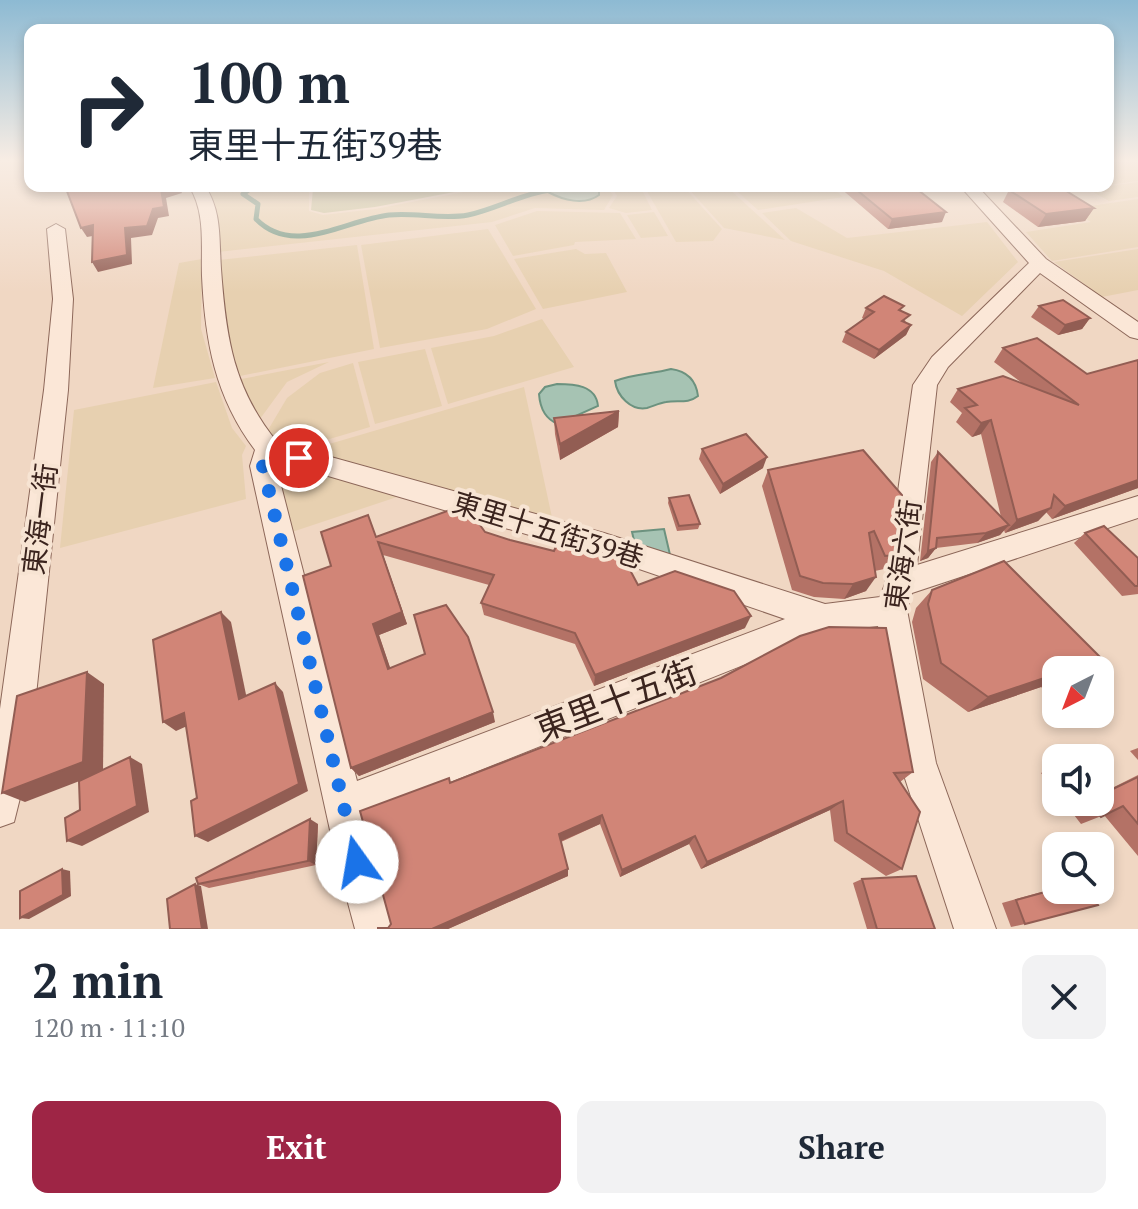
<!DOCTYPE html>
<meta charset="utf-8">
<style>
:root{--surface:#fff;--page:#f2f2f3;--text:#1f2937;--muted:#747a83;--accent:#9e2545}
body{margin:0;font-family:"PT Serif","Noto Sans TC",serif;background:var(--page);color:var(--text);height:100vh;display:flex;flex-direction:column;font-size:30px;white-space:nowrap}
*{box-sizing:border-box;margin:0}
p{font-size:26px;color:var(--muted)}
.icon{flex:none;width:44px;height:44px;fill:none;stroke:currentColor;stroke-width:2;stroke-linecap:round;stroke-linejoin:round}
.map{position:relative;height:929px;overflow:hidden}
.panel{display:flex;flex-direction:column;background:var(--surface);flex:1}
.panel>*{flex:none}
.hud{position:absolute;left:24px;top:24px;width:1090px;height:168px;border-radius:16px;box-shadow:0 4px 12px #0003;background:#fff;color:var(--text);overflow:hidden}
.needle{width:52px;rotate:222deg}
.buttons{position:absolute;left:1042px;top:656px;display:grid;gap:16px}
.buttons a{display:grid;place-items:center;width:72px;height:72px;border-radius:16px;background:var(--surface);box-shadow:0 4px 12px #0003;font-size:40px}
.pin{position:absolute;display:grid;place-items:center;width:68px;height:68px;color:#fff;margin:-34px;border:4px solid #fff;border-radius:50%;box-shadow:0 2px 8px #0007}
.me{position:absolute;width:88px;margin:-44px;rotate:347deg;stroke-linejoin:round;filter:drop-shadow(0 0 6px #0008)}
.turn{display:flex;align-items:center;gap:28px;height:168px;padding:0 32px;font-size:36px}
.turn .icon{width:104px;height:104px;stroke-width:2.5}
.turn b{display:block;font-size:56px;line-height:68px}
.round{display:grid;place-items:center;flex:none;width:84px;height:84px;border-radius:16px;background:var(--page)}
.overview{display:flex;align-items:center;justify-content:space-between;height:136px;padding:0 32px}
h1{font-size:48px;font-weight:700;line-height:60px}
.action{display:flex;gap:16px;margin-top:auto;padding:16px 32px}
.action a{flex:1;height:92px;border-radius:16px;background:var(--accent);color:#fff;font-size:32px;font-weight:700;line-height:92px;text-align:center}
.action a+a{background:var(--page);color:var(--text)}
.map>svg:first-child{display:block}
</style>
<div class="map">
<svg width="1138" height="929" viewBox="0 0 1138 929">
<rect width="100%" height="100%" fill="#f0d7c3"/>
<g fill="#e7d0b0">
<path d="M1108,162H1138V181L1108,185Z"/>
<path d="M1138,182V197L1109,201L1088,189Z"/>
<path d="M204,186H316L309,189V211L323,215L375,209L495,186H606L613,195L604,210L535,208L492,222L218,252L214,202Z"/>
<path d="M611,186H640L652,210L626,213L609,208L617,196Z"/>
<path d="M644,186H683L722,229L713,241L676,242Z"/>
<path d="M686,186H726L785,240L724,228Z"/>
<path d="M731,186H831L843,197L758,210Z"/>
<path d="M1138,199V247L1052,261L1026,232L1091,222L1070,209Z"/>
<path d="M796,208L847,238L987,222L1018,262L962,316L884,271L791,241L762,213Z"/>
<path d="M537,211L620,213L636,239L575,242L574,245L513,256L495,225Z"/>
<path d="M654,212L668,236L641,238L627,215Z"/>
<path d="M488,229L536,309L487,329L380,348L361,245Z"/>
<path d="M357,245L374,349L235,377L220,326L219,260Z"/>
<path d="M576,249L585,254L606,253L627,292L543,309L514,259Z"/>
<path d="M1138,249V290L1102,297L1054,262Z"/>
<path d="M202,259L201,329L215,378L153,388L179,263Z"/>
<path d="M542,319L574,367L448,404L431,348L494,336Z"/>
<path d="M425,349L442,406L375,424L358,362Z"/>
<path d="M329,362L287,382L257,423L236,380Z"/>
<path d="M353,363L370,427L296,449L281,447L268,430L287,398L320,373Z"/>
<path d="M216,382L232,428L246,446L242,455L246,499L60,548L74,410Z"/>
<path d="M524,387L553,522L302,452Z"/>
<path d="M278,459L400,496L289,533L271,464Z"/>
</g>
<path fill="#c4be96" d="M321,186H486L375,207L324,213L311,210L313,189Z"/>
<g fill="#a6c3b3" stroke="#6c927f" stroke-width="2">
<path d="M588,186L599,191V195C584,206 563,200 548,192L561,187Z"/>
<path d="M671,369C686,371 696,380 698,396C688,404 678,400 666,402C659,403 654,406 647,408C631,411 617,396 615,381C633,374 652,374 671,369Z"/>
<path d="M557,384C574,384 596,385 598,406L558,424C545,419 540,408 539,394L545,387Z"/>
<path d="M664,529L671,559L636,549L632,532Z"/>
</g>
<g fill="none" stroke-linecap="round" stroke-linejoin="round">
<path stroke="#6c927f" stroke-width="5" d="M254,186L243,194L258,204L256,219C293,257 345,220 389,215C415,212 442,220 468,215C496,209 521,194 550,190"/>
<defs>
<g id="minor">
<path d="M189,186H205C222,211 219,240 221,269C226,337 233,388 277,442L604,533L825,604L880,597L885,584L913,385L932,357L1029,263L960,186H977L1046,259L1138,322V339L1130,337L1040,273L948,367L937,385L917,565L1138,496V518L912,593L907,610L936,763L996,929H954L900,763L878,626L826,632L365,816L397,929H355L337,862L250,466L255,450C215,397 205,341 202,276C201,245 206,213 189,186ZM277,461L604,557L785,619L357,781L276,466Z"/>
<path d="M56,224L65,229L73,299L68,390L29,762L14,822L0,827V709L44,390L53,299L47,229Z"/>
</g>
</defs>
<use href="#minor" stroke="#8c6759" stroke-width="2"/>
<use href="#minor" fill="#fbe7d7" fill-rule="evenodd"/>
</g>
<g fill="#b47266">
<path d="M839,186H921L914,187L942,222L888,229L839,187Z"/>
<path d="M1009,190L1094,208L1085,221L1038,227L1003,202Z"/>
<path d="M1039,306L1090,318L1082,329L1058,335L1031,317Z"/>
<path d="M866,308L902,311L906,323L911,325L906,335L874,359L842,342L846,332L864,319L862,318Z"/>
<path d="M1037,338L1138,488L1052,519L1046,512L1038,521L1005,533L1004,530L1000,535L977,543L936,548L928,558L920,561L931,462L938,452L1001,517L981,434L972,437L956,422L962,413L950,402L958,389L1022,383L994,362L1003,348Z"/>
<path d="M619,411L618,427L560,460L555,434L554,418Z"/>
<path d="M702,449L763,468L720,494L699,459Z"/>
<path d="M863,450L894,555L884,569L875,571L866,591L844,599L814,597L792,590L762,486L768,470Z"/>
<path d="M669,498L700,524L698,529L677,531L668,503Z"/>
<path d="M485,532L638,585L745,628L594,686L575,644L484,615L481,603L489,585L383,555L407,624L379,635L390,668L495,722L359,776L351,768L331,566L376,537Z"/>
<path d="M1085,533L1138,558V594L1122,596L1074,543Z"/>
<path d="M932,590L1108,665L1100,670H1056V694L1052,696L1041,687L968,712L923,679L912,622L916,608Z"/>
<path d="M1138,748V760L1130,751Z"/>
<path d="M1056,766V792L1041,773Z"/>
<path d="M913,772L900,782L902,869L886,876L834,841L830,810L701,869L689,844L620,877L600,824L561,842L568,876L448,929H378L388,928L391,924L451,783Z"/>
<path d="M1138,775V856L1104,815L1081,824L1064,802H1100L1112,788Z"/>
<path d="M318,824L316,865L209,888L198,884Z"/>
<path d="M862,879L935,929H867L853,883Z"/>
<path d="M1056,888L1025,924L1011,927L1002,903Z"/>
</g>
<g fill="#925d53">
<path d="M172,186H179L182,193L166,198L169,216L158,218L152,235L131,238L132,264L98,272L92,262L125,228L153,209L161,189Z"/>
<path d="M1094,208L1085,221L1038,227L1046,214Z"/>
<path d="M946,212L942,222L888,229L892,219Z"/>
<path d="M93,225L98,235L87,237L81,228Z"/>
<path d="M1090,318L1082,329L1058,335L1065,325Z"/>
<path d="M911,325L906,335L874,359L879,350Z"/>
<path d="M619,411L618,427L560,460V444Z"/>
<path d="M991,420L981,434L972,437L981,423Z"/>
<path d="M767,457L763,468L720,494L723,484Z"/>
<path d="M1138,480V488L1052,519L1065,506Z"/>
<path d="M1051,508L1038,521L1005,533L1017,520Z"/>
<path d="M368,515L383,555L407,624L379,635L394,679L388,669L373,624Z"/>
<path d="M1009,525L1000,535L977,543L986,533Z"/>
<path d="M936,548L928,558L920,561L928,551Z"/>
<path d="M876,577L866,591L844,599L853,584Z"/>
<path d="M221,612L231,622L249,709L239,699Z"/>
<path d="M751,616L745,628L594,686L595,675Z"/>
<path d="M87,672L104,684L103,772L25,802L2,793Z"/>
<path d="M1056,674V677L1041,687L968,712L988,697Z"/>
<path d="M275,683L283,692L308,791L208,842L195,836Z"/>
<path d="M493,712L495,722L359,776L351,768Z"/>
<path d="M184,713L196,722L176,731L163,722Z"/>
<path d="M130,757L142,764L149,812L82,846L67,841Z"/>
<path d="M843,801L830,810L701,869L707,862Z"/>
<path d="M602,815L600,824L559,842V834Z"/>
<path d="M310,819L318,824L316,865L308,861Z"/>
<path d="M695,836L689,844L620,877L622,870Z"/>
<path d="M62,869L70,871L71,896L29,919L20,918Z"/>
<path d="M568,869V876L448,929H432Z"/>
<path d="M195,884L201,886L208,929H202Z"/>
</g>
<g fill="#d18577" stroke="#925d53" stroke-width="2">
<path d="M65,186H172L161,189L164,207L153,209L147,226L125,228L127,255L92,262L93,225L81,228Z"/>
<path d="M852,186H913L946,212L892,219Z"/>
<path d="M1038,186H1058L1094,208L1046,214L1009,190Z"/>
<path d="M884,296L904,306L899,310L910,315L902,321L911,325L879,350L846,332L874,312L866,308Z"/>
<path d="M1063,300L1090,318L1065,325L1039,306Z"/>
<path d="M1037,338L1087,374L1138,360V480L1065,506L1054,495L1051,508L1017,520L991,420L981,423L965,408L977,405L958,389L1003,376L1079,405L1003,348Z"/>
<path d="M619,411L560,444L554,418Z"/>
<path d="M746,434L767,457L723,484L702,449Z"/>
<path d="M863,450L902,495L894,555L885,556L874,531L869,533L876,577L853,584L823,583L800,576L768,470Z"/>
<path d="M938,452L1009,525L986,533L937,538L936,548L928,551Z"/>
<path d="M689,495L700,524L679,526L669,498Z"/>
<path d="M461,506L467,507L485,532L510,540L554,551L558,542L601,554L614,550L621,553L638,585L675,571L734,591L751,616L595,675L575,633L481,603L494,575L378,542L402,612L373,624L388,669L425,654L414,615L446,605L468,637L493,712L351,768L303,576L331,566L321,532L368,515L376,537Z"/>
<path d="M1104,526L1138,558V586H1135L1085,533Z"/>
<path d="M1004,561L1108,665L1097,670H1056V674L988,697L941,663L928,604L932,590Z"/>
<path d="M221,612L239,699L275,683L299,784L195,836L191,801L197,798L184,713L163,722L153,640Z"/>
<path d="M829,627L886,628L913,772L894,773L920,812L902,869L847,833L843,801L707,862L695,836L622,870L602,815L559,834L568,869L432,929H378V928H388L391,924L360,811L449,778L450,783L721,678L800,636Z"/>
<path d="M87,672L83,762L2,793L17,696Z"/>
<path d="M1083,754L1087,758H1074Z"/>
<path d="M130,757L137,806L67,841L65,818L80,810L79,781Z"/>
<path d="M1100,773L1113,789L1138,777V824L1123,806L1101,817L1089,802H1100Z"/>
<path d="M310,819L308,861L198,884L196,878Z"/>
<path d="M62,869L63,895L20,918V891Z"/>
<path d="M916,876L935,929H877L862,879Z"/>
<path d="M195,884L202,929H170L167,899Z"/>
<path d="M1056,889V890H1089L1098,905L1025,924L1016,900Z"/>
</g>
<linearGradient id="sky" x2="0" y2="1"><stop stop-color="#8dbad3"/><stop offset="0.55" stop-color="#f8ede4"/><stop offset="1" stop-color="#f8ede4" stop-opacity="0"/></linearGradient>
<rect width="1138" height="292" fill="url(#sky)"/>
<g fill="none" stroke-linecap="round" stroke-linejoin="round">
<path stroke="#1a73e8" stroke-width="14" stroke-dasharray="0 25.2" d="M299,458L268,449L263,466L357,862"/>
</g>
<g text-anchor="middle" stroke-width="8" stroke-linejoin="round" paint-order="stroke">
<g font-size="28" fill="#3b241e" stroke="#f7e4d3">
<text transform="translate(40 519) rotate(-83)" y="10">東海一街</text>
<text transform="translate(548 530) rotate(17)" y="10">東里十五街39巷</text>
<text transform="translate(903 555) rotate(-82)" y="10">東海六街</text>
</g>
<g font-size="34" fill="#3b241e" stroke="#f7e4d3">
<text transform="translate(616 700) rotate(-21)" y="12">東里十五街</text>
</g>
</g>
</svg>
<div class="buttons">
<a><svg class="needle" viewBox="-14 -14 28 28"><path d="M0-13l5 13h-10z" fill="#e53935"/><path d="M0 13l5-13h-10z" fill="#747a83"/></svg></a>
<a><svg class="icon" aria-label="sound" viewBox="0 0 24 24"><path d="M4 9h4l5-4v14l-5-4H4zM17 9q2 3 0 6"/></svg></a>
<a><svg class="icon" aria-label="search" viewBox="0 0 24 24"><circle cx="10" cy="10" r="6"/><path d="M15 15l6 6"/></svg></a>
</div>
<div class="pin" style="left:299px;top:458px;background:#d93025"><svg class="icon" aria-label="arrive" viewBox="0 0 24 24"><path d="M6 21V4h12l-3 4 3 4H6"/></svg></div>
<svg class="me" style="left:357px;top:862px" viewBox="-20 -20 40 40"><circle r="19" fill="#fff"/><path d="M0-13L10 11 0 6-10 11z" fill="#1a73e8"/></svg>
<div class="hud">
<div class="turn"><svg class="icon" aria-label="right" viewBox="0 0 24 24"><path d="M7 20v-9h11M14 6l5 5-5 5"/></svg><div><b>100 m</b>東里十五街39巷</div></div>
</div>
</div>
<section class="panel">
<div class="overview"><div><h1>2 min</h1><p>120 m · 11:10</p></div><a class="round"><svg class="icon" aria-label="close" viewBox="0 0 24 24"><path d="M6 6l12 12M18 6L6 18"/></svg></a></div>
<div class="action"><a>Exit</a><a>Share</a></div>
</section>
